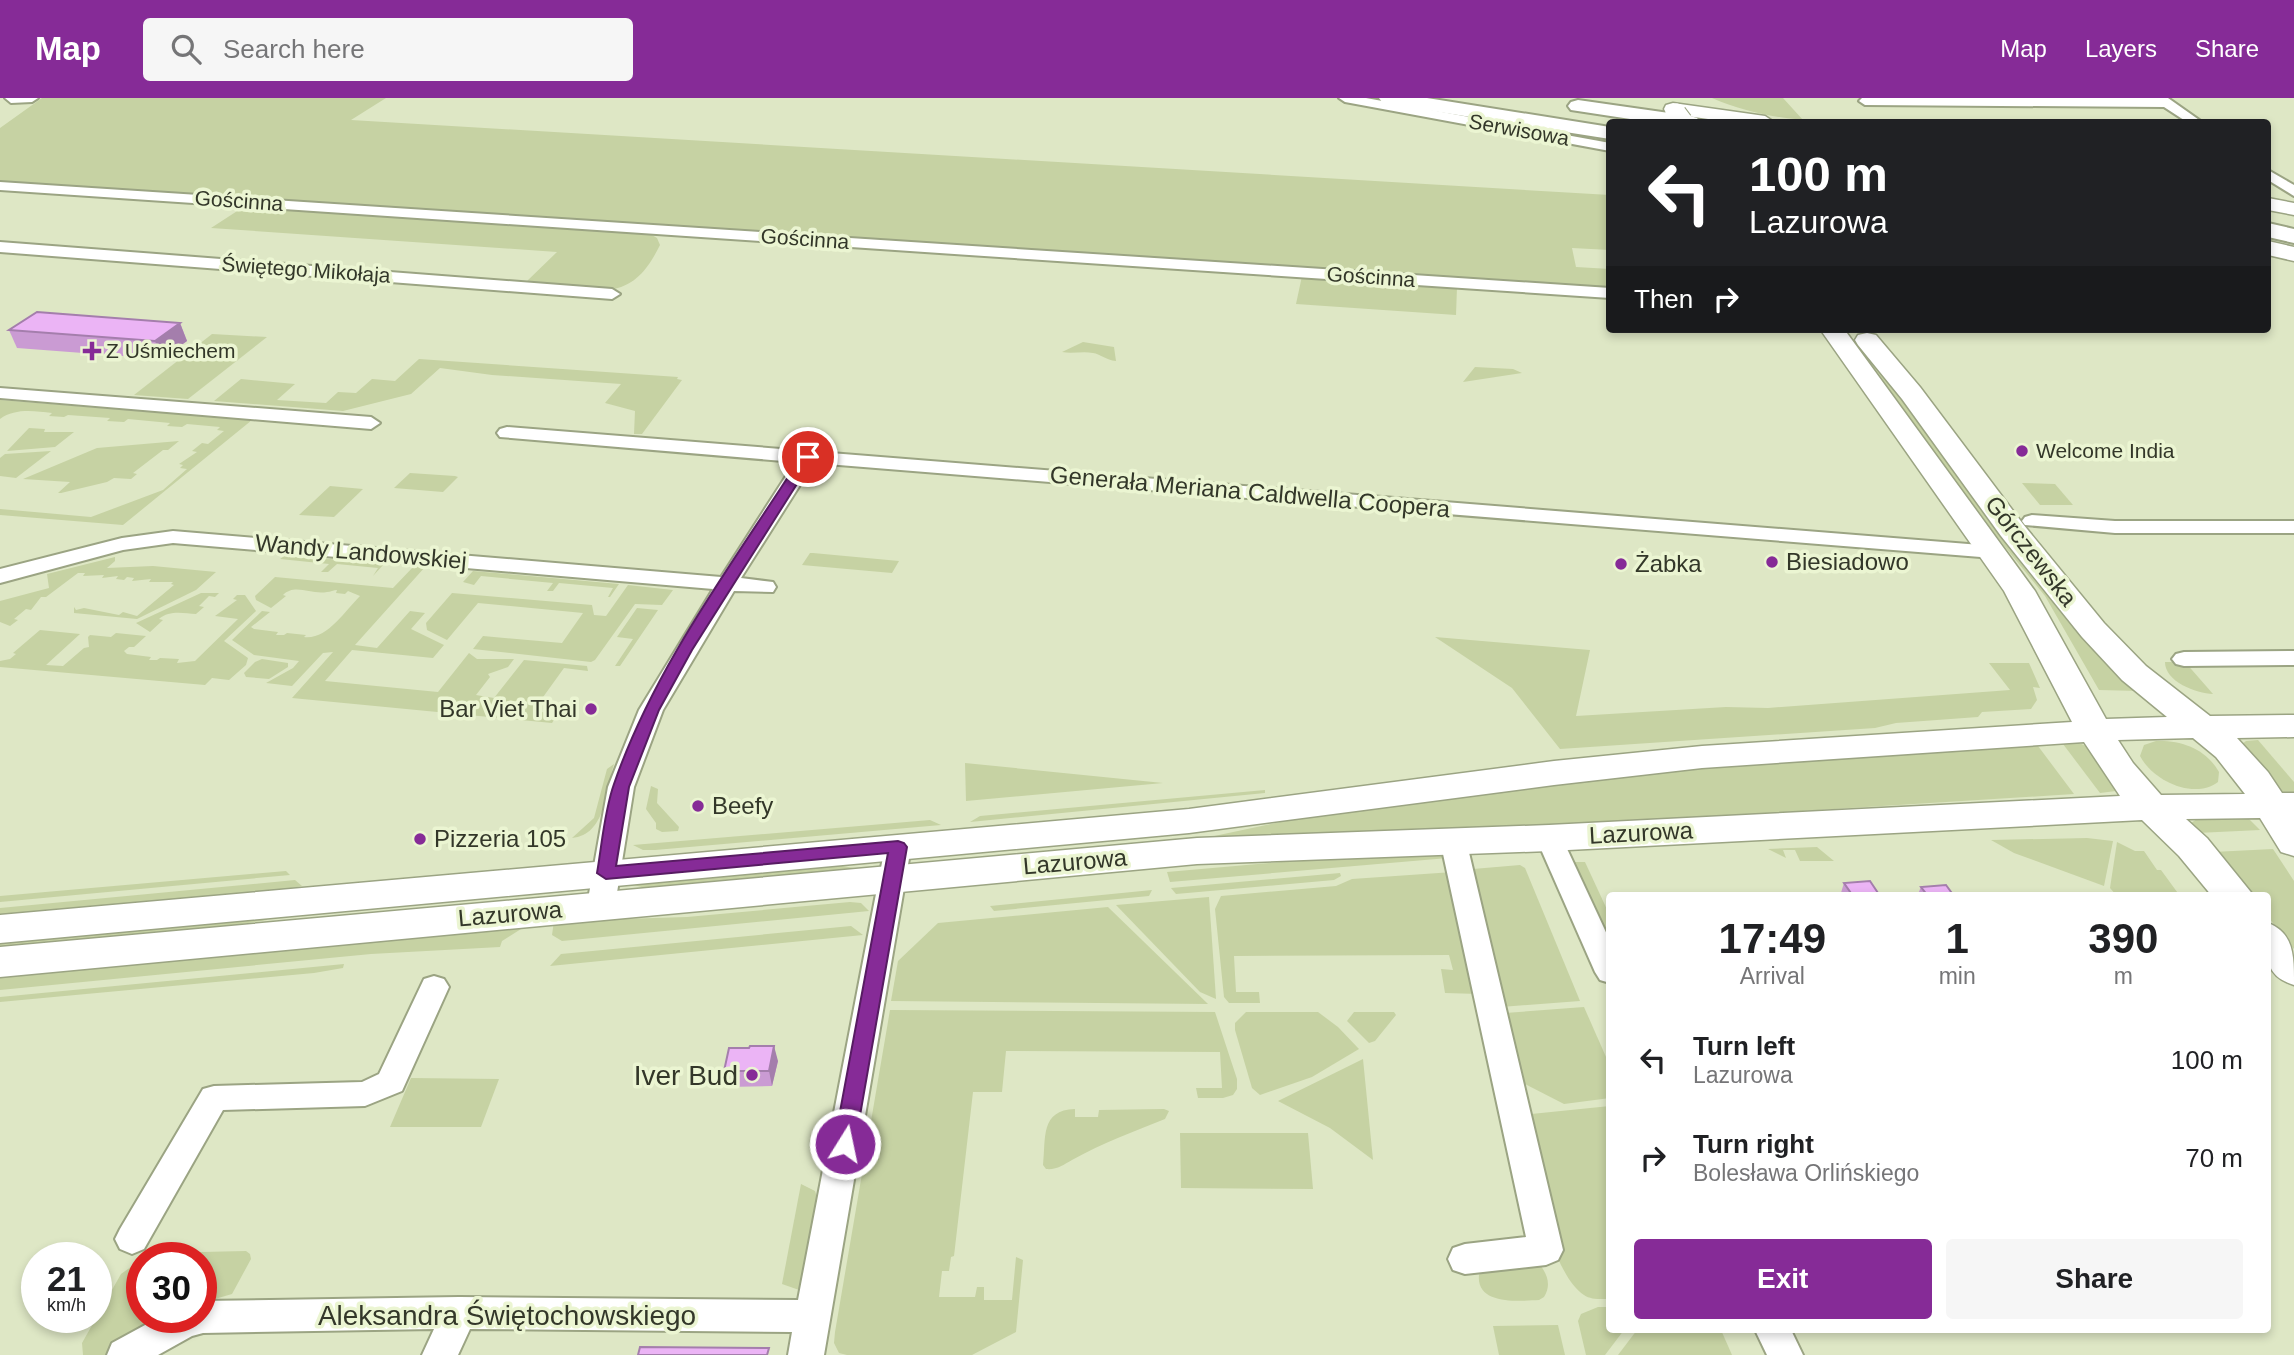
<!DOCTYPE html>
<meta charset="utf-8">
<style>
:root{--surface:#fff;--page:#f6f6f6;--text:#202124;--muted:#757577;--accent:#862b97}
body{margin:0;font-family:Arial,sans-serif;background:var(--page);color:var(--text);height:100vh;display:flex;flex-direction:column;font-size:26px;white-space:nowrap}
*{box-sizing:border-box;margin:0}
p{font-size:23px;color:var(--muted)}
.icon{flex:none;width:38px;height:38px;fill:none;stroke:currentColor;stroke-width:2;stroke-linecap:round;stroke-linejoin:round}
.map{position:relative;flex:1;overflow:hidden}
.side{position:absolute;left:1606px;top:794px;width:665px;height:441px;display:flex;flex-direction:column;background:var(--surface);border-radius:7px;box-shadow:0 4px 10px #0003}
.side>*{flex:none}
.top-card{position:absolute;left:1606px;top:21px;width:665px;height:214px;border-radius:7px;box-shadow:0 4px 10px #0003;background:#202124;color:#fff;overflow:hidden}
.speed{position:absolute;left:21px;top:1144px;display:flex;gap:14px;font-size:35px;font-weight:700;text-align:center}
.speed>*{display:grid;place-content:center;width:91px;height:91px;border-radius:50%;background:var(--surface);box-shadow:0 4px 10px #0003;line-height:1}
.speed small{font-size:18px;font-weight:400}
.speed .limit{border:10px solid #d22;background:#fff;color:#111}
.pin{position:absolute;display:grid;place-items:center;width:60px;height:60px;color:#fff;margin:-30px;border:4px solid #fff;border-radius:50%;box-shadow:0 2px 7px #0007}
.me{position:absolute;width:77px;margin:-38px;rotate:10deg;stroke-linejoin:round;filter:drop-shadow(0 0 5px #0008)}
.turn{display:flex;align-items:center;gap:24px;height:147px;padding:0 28px;font-size:32px}
.turn .icon{width:91px;height:91px;stroke-width:2.5}
.turn b{display:block;font-size:49px;line-height:60px}
.then{display:flex;align-items:center;height:66px;padding:0 28px;background:#0003;gap:14px;font-size:26px}
.eta{display:flex;justify-content:space-evenly;align-items:center;height:119px;text-align:center}
.eta b{font-size:42px;font-weight:700;line-height:49px}
.action{display:flex;gap:14px;margin-top:auto;padding:14px 28px}
.action a{flex:1;height:80px;border-radius:7px;background:var(--accent);color:#fff;font-size:28px;font-weight:700;line-height:80px;text-align:center}
.action a+a{background:var(--page);color:var(--text)}
ul{padding:0;list-style:none}
li{display:flex;align-items:center;gap:21px;height:98px;padding:0 28px}
li div{flex:1}
li b{display:block;font-size:26px}
li em{font-style:normal}
header{display:flex;align-items:center;gap:42px;box-sizing:border-box;height:98px;padding:0 35px;background:var(--accent);color:#fff}
header strong{font-size:33px}
nav{display:flex;gap:38px;margin-inline-start:auto;font-size:24px}
.search{width:490px;height:63px;background:var(--page);display:flex;align-items:center;gap:18px;box-sizing:border-box;padding:0 24px;border-radius:7px;color:var(--muted);font-size:26px}
.map>svg:first-child{display:block}
</style>
<header>
<strong>Map</strong>
<div class="search"><svg class="icon" aria-label="search" viewBox="0 0 24 24"><circle cx="10" cy="10" r="6"/><path d="M15 15l6 6"/></svg>Search here</div>
<nav><a>Map</a><a>Layers</a><a>Share</a></nav>
</header>
<div class="map">
<svg width="2294" height="1257" viewBox="0 0 2294 1257">
<rect width="100%" height="100%" fill="#dee7c5"/>
<g fill="#c6d2a3">
<path d="M42,0H386L351,22L1610,97V152L1572,150L1576,169L1610,171V190L0,85V30Z"/>
<path d="M1712,0H1783L1803,22H1877L1879,24C1822,25 1764,23 1712,0Z"/>
<path d="M248,106L645,133L657,140L660,147C650,167 638,186 614,191L526,184L557,154L211,130Z"/>
<path d="M1302,178L1457,189L1456,217L1296,206Z"/>
<path d="M212,236L267,239L188,301L134,297Z"/>
<path d="M1083,244L1114,249L1116,263C1106,262 1100,256 1093,255C1083,253 1072,256 1062,254Z"/>
<path d="M1853,245H1859L2140,593L2099,592L2045,498L1984,423Z"/>
<path d="M419,261L678,279L677,281L682,282L642,336H634L635,313L605,305L621,286L492,277L440,270L411,296L343,313L214,303L241,281L295,286L277,302L326,305L338,294L356,295L372,281L395,283Z"/>
<path d="M1475,269L1513,271L1522,275L1463,284Z"/>
<path d="M0,302L252,322L123,427L0,417V411L91,419L163,392L187,371L180,370L183,367L179,366L197,354L192,353L202,345L208,346L224,333L217,332L220,329L187,326L182,329L167,328L170,325L128,321L124,324L107,323L110,320L68,317L64,319L49,318L52,315C34,313 15,310 0,321Z"/>
<path d="M29,330L45,331L44,334H74L55,349L7,353Z"/>
<path d="M179,343L168,352H163L133,375L137,376L131,381L114,380L107,384L61,395H58L70,384L23,381L97,350Z"/>
<path d="M51,353L16,380L0,378V360L5,356Z"/>
<path d="M410,375L455,378L458,379L443,394L394,390Z"/>
<path d="M2022,385L2055,386L2073,407H2040Z"/>
<path d="M330,388L363,391L334,419L299,417Z"/>
<path d="M810,455H813L899,463L892,475L802,467Z"/>
<path d="M286,457L384,466L373,478L378,470L337,466L328,474H321L329,466L280,461Z"/>
<path d="M115,459V463L107,470L153,468L216,474L196,492L137,521L74,515V509L76,512L84,510L119,517L123,514L137,518L174,487L171,486L173,484H149L151,481L132,483L134,480L127,479L124,482L116,481L118,478L102,480L104,477L83,478L85,475H78L46,499H41L31,512L26,511L14,521L18,522L10,528L0,524V503L49,490L47,476Z"/>
<path d="M414,468L425,469L355,547L377,550L410,513L425,515L411,531L444,547L433,560L352,552L325,583L438,594L469,555L477,561H514L508,569L488,576L490,579L476,597L494,600L524,562L587,568L588,573L564,570L533,613L558,616L552,625L292,600L333,554L323,555L292,588L266,585L293,570L299,563L254,557L232,542L262,513L270,514L251,529L254,531L278,534L276,537H284L287,535L306,537L304,539C327,542 344,514 360,498L348,493L345,496L336,495L337,492C334,492 330,494 327,494C311,497 295,485 283,497L286,498L271,510L256,502L255,498L275,479L393,490Z"/>
<path d="M473,473L619,486L610,499H608L613,490L559,485L553,493H547L553,485L481,478L474,487L463,484Z"/>
<path d="M628,487L673,492L662,507L635,506L595,562L591,564L473,551L483,538L562,545L583,515L478,505L447,542L427,532L426,525L452,495L592,507L594,517L606,518Z"/>
<path d="M201,495H219L215,499L209,498L199,508L204,509L196,516C183,515 169,512 159,521L163,522L150,534L136,525Z"/>
<path d="M237,497H245L256,513L224,543L248,560L246,567L229,582L212,580L205,587L0,569V563L10,561L16,556L13,555L40,532L80,536L46,567L63,568L84,550L89,549L88,539L90,537L111,539L116,535L146,538L134,549H129L124,553L127,556L151,559L149,562H157L160,560L179,561L177,565L195,563L238,521L215,518L237,502L233,501Z"/>
<path d="M637,510L658,512L620,568H615L633,541L617,539Z"/>
<path d="M1435,539L1590,552L1576,618L1726,609L1768,610L2010,592L1989,565H2029L2040,590L2033,589L2037,602L2031,611L1982,614L1978,619L1896,625L1875,630L1560,651L1512,590Z"/>
<path d="M262,561L288,565V569L269,581L246,579L244,575L255,564Z"/>
<path d="M2165,564H2185L2213,596C2196,595 2165,584 2165,564Z"/>
<path d="M2258,642L2294,684V697L2280,693L2242,646L2246,643Z"/>
<path d="M2156,643C2182,642 2206,651 2219,674L2218,684C2194,702 2153,683 2140,658L2144,647Z"/>
<path d="M2079,645L2088,649L2116,693L2100,695L2063,646Z"/>
<path d="M2038,648L2074,696L1563,728L1205,740L1299,720L1626,676L1801,661Z"/>
<path d="M965,665L1163,685L966,703Z"/>
<path d="M614,666C606,692 606,737 572,740L594,720L607,671Z"/>
<path d="M651,688L658,691L657,705L679,729L678,733L662,734L656,731V725L646,711Z"/>
<path d="M1265,692V695L970,724L980,718Z"/>
<path d="M2197,721H2249L2260,732L2197,735L2191,725Z"/>
<path d="M930,722L941,727L655,752H643L633,747Z"/>
<path d="M2087,740L2113,743L2104,788L2014,755L1991,742Z"/>
<path d="M2117,744L2135,753H2144L2157,772H2161L2180,798H2117L2110,790Z"/>
<path d="M1817,749L1834,763H1800L1795,752H1783L1786,760L1768,751Z"/>
<path d="M2273,751L2294,783V851L2268,819V798H2250L2213,754Z"/>
<path d="M1441,754L1448,760L1170,784L1167,774L1305,762Z"/>
<path d="M1571,764H1585L1610,818V848Z"/>
<path d="M829,766L861,771L649,791L630,786Z"/>
<path d="M1520,767L1525,770L1580,903L1501,909L1473,771Z"/>
<path d="M286,773L290,777L0,804V798Z"/>
<path d="M1453,774L1479,896L1445,895L1441,871L1453,872L1449,857L1234,858L1236,894H1259L1260,905H1229L1224,899L1215,811L1221,798L1336,788L1352,781Z"/>
<path d="M1340,775L1341,778L1334,782L1176,796L1171,790Z"/>
<path d="M295,782L302,788L277,793L0,819V810Z"/>
<path d="M1152,792L1149,798L994,813L990,808Z"/>
<path d="M1209,799L1216,901L1200,894L1116,807Z"/>
<path d="M850,804L861,805L869,813L562,843L552,837L554,823L687,819Z"/>
<path d="M1108,809L1208,906L891,903L898,863L938,825Z"/>
<path d="M269,817L267,822L203,832L0,853V842Z"/>
<path d="M522,826L521,831L502,843L500,849L371,856L0,892V875Z"/>
<path d="M851,828L863,837L550,868L561,856Z"/>
<path d="M344,866L343,870L314,875L0,904V899Z"/>
<path d="M1584,909L1610,968V1000L1564,1006L1515,981L1505,915Z"/>
<path d="M890,912L1215,914L1237,981V991L1233,997L1223,1000H1198L1196,990H1222L1220,954L1006,953L1002,994H973L954,1158L951,1159L949,1173H942L939,1199H975L977,1189H984V1202H1012L1016,1159L1023,1162L1016,1234L972,1257H847L839,1255L834,1245L835,1234Z"/>
<path d="M1246,914H1318L1338,929L1359,951L1312,979L1260,997L1252,990L1235,932V925Z"/>
<path d="M1354,914H1394L1396,917L1375,943L1369,945L1347,923Z"/>
<path d="M1363,961L1373,1062L1330,1030L1278,1003Z"/>
<path d="M411,980L499,981L481,1029H390Z"/>
<path d="M1610,1008V1201C1601,1201 1591,1202 1584,1197C1547,1173 1532,1060 1522,1017Z"/>
<path d="M1075,1011V1019H1098L1099,1012L1164,1011L1169,1013L1165,1021C1133,1034 1102,1045 1072,1062C1063,1067 1057,1072 1046,1071L1043,1067C1046,1040 1040,1012 1075,1011Z"/>
<path d="M1180,1035H1308L1313,1091L1181,1090Z"/>
<path d="M801,1086L815,1093L818,1102L802,1193L782,1186Z"/>
<path d="M246,1153L250,1156L251,1161L232,1196L201,1205V1160H143L156,1155Z"/>
<path d="M142,1161V1220H177L108,1257H83L82,1245L121,1176Z"/>
<path d="M1537,1163C1547,1175 1552,1186 1544,1199L1539,1202C1519,1203 1476,1207 1479,1177L1483,1170Z"/>
<path d="M1598,1209H1610V1232H1624L1605,1257H1586L1578,1223L1581,1216Z"/>
<path d="M1558,1227L1565,1257H1499L1493,1228Z"/>
<path d="M1637,1232H1721L1732,1257H1618Z"/>
</g>
<g fill="none" stroke-linecap="round" stroke-linejoin="round">
<defs>
<g id="minor">
<path d="M5,0H38L32,4L11,5Z"/>
<path d="M1339,0H1366L1610,45V53L1345,4Z"/>
<path d="M1862,0H2168L2202,24H2187L2164,9L1865,7L1859,3Z"/>
<path d="M2268,72L2294,87V98L2268,82Z"/>
<path d="M0,84L1610,190V200L0,92Z"/>
<path d="M0,144L612,191L620,196L612,201L0,154Z"/>
<path d="M0,290L371,319L380,325L371,331L0,300Z"/>
<path d="M507,329L1993,448L2001,449L2004,454L2001,459L1993,460L814,365L741,480L773,484L776,489L773,494L734,493L663,612L634,689L615,807L611,814L601,817L591,814L587,807L608,689L639,612L713,491L173,445L123,452L0,485V471L122,440L173,433L721,479L795,364L500,339L497,335L500,331Z"/>
<path d="M2032,417L2115,423H2294V435H2115L2025,427L2022,423L2025,419Z"/>
<path d="M2294,553V567L2184,568L2176,566L2172,561L2176,556L2184,554Z"/>
<path d="M1549,731L1558,734L1562,740L1610,843V885L1600,882L1595,874L1536,740L1540,734Z"/>
<path d="M1453,733L1462,736L1466,742L1563,1152L1558,1162L1546,1167L1465,1176L1453,1172L1448,1161L1453,1150L1465,1146L1526,1139L1440,742L1444,736Z"/>
<path d="M898,740L907,743L911,749L824,1257H788L792,1234L470,1231L458,1257H422L434,1231L203,1235L192,1238L158,1257H107L112,1245L158,1220H201V1203L459,1199L798,1202L885,749L889,743Z"/>
<path d="M434,878L444,881L449,889L402,993L365,1008L223,1012L144,1151L132,1156L120,1151L115,1141L120,1131L203,991L214,988L362,984L379,976L424,881Z"/>
<path d="M1755,1232H1791L1803,1257H1767Z"/>
</g>
<g id="secondary">
<path d="M1673,5L1765,18L1774,24H1729L1666,15L1664,11L1666,7Z"/>
<path d="M2268,100L2294,105V117L2268,112Z"/>
<path d="M2268,143L2294,149V163L2268,157Z"/>
<path d="M1820,231H1844L2035,493L2106,621L2167,619L2122,582L2082,539L2001,438L1902,301L1858,247L1855,242L1858,237L1867,235L1876,237L1920,289L2023,426L2104,525L2146,568L2210,618L2294,617V639L2237,640L2268,674L2282,695H2294V758L2281,754L2260,720L2186,721L2207,740L2254,798H2212L2179,758L2142,722L1549,753L1197,766L0,879V849L1197,740L1549,727L2120,698L2084,644L1702,670L1554,687L1189,735L0,845V817L1189,711L1554,663L1702,648L2072,624L2004,493ZM2193,640L2216,659L2245,696L2161,697L2133,665L2118,642Z"/>
<path d="M2268,825C2294,835 2294,858 2294,887C2261,877 2268,855 2268,825Z"/>
</g>
<g id="motorway">
<path d="M1379,0H1427L1610,29V41L1389,6L1382,4Z"/>
<path d="M1578,2L1690,18L1697,20L1700,24H1650L1571,12L1568,8L1571,4Z"/>
<path d="M2268,125L2294,131V145L2268,139Z"/>
</g>
</defs>
<use href="#minor" stroke="#9ba483" stroke-width="4"/>
<use href="#secondary" stroke="#9ba483" stroke-width="3"/>
<use href="#motorway" stroke="#9ba483" stroke-width="4"/>
<use href="#minor" fill="#fff" fill-rule="evenodd"/>
<use href="#secondary" fill="#fff" fill-rule="evenodd"/>
<use href="#motorway" fill="#fff" fill-rule="evenodd"/>
<defs>
<path id="secondary-bridge" d="M1676,16L1682,24"/>
</defs>
<use href="#secondary-bridge" stroke="#9ba483" stroke-width="23" stroke-linecap="butt"/>
<use href="#secondary-bridge" stroke="#fff" stroke-width="21"/>
</g>
<g fill="#ca9bd3">
<path d="M180,225L187,243L162,261L17,250L9,232Z"/>
<path d="M1844,785L1880,798H1840Z"/>
<path d="M1921,789L1954,798H1919L1918,796Z"/>
<path d="M778,963L772,988L727,989L724,973Z"/>
</g>
<g fill="#a47eac">
<path d="M180,225L187,243L162,261L155,243Z"/>
<path d="M774,948L778,963L772,988L769,973Z"/>
</g>
<g fill="#ebb4f5" stroke="#a47eac" stroke-width="2">
<path d="M37,214L180,225L155,243L9,232Z"/>
<path d="M1870,783L1880,798H1853L1844,785Z"/>
<path d="M1946,787L1954,798H1928L1921,789Z"/>
<path d="M750,948H774L769,973H724L729,950H749Z"/>
<path d="M640,1249L769,1250L767,1257H638Z"/>
</g>
<path fill="#862b97" stroke="#571c62" stroke-width="2" d="M808,355L814,359L692,552L659,612L629,689L616,768L898,743L904,745L907,749L855,1046L852,1052L845,1055L837,1052L834,1046L888,755L606,781L597,775C602,747 604,714 614,686C655,567 734,464 801,359Z"/>
<g fill="#862b97" stroke="#ebf5d2" stroke-width="2.5">
<path d="M88.5 242.5h7v7h7v7h-7v7h-7v-7h-7v-7h7z"/>
<circle cx="2022" cy="353" r="7"/>
<circle cx="1772" cy="464" r="7"/>
<circle cx="1621" cy="466" r="7"/>
<circle cx="591" cy="611" r="7"/>
<circle cx="698" cy="708" r="7"/>
<circle cx="420" cy="741" r="7"/>
<circle cx="752" cy="977" r="7"/>
</g>
<g text-anchor="middle" stroke-width="7" stroke-linejoin="round" paint-order="stroke">
<g font-size="21" fill="#333729" stroke="#ebf5d2">
<text transform="translate(1519 32) rotate(10)" y="7">Serwisowa</text>
<text transform="translate(239 103) rotate(4)" y="7">Gościnna</text>
<text transform="translate(805 141) rotate(4)" y="7">Gościnna</text>
<text transform="translate(306 172) rotate(4)" y="7">Świętego Mikołaja</text>
<text transform="translate(1371 179) rotate(4)" y="7">Gościnna</text>
</g>
<g font-size="21" fill="#333729" stroke="#ebf5d2" text-anchor="start">
<text x="106" y="260">Z Uśmiechem</text>
<text x="2036" y="360">Welcome India</text>
</g>
<g font-size="24" fill="#333729" stroke="#ebf5d2">
<text transform="translate(1250 394) rotate(5)" y="8">Generała Meriana Caldwella Coopera</text>
<text transform="translate(2031 453) rotate(52)" y="8">Górczewska</text>
<text transform="translate(361 454) rotate(5)" y="8">Wandy Landowskiej</text>
<text transform="translate(1641 735) rotate(-3)" y="8">Lazurowa</text>
<text transform="translate(1075 764) rotate(-5)" y="8">Lazurowa</text>
<text transform="translate(510 816) rotate(-5)" y="8">Lazurowa</text>
</g>
<g font-size="24" fill="#333729" stroke="#ebf5d2" text-anchor="start">
<text x="1786" y="472">Biesiadowo</text>
<text x="1635" y="474">Żabka</text>
<text x="577" y="619" text-anchor="end">Bar Viet Thai</text>
<text x="712" y="716">Beefy</text>
<text x="434" y="749">Pizzeria 105</text>
</g>
<g font-size="28" fill="#333729" stroke="#ebf5d2" text-anchor="end">
<text x="738" y="987">Iver Bud</text>
</g>
<g font-size="28" fill="#333729" stroke="#ebf5d2">
<text x="507" y="1227">Aleksandra Świętochowskiego</text>
</g>
</g>
</svg>
<div class="speed"><div>21<small>km/h</small></div><div class="limit">30</div></div>
<div class="pin" style="left:808px;top:359px;background:#d93025"><svg class="icon" aria-label="arrive" viewBox="0 0 24 24"><path d="M6 21V4h12l-3 4 3 4H6"/></svg></div>
<svg class="me" style="left:845px;top:1046px" viewBox="-20 -20 40 40"><circle r="17" fill="#862b97" stroke="#fff" stroke-width="3"/><path d="M0-11L8 9 0 5-8 9z" fill="#fff"/></svg>
<div class="top-card">
<div class="turn"><svg class="icon" aria-label="left" viewBox="0 0 24 24"><path d="M17 20v-9H6M10 6l-5 5 5 5"/></svg><div><b>100 m</b>Lazurowa</div></div>
<div class="then">Then<svg class="icon" aria-label="right" viewBox="0 0 24 24"><path d="M7 20v-9h11M14 6l5 5-5 5"/></svg></div>
</div>
<section class="side">
<div class="eta">
<div><b>17:49</b><p>Arrival</p></div>
<div><b>1</b><p>min</p></div>
<div><b>390</b><p>m</p></div>
</div>
<ul>
<li><svg class="icon" aria-label="left" viewBox="0 0 24 24"><path d="M17 20v-9H6M10 6l-5 5 5 5"/></svg><div><b>Turn left</b><p>Lazurowa</p></div><em>100 m</em></li>
<li><svg class="icon" aria-label="right" viewBox="0 0 24 24"><path d="M7 20v-9h11M14 6l5 5-5 5"/></svg><div><b>Turn right</b><p>Bolesława Orlińskiego</p></div><em>70 m</em></li>
</ul>
<div class="action"><a>Exit</a><a>Share</a></div>
</section>
</div>
